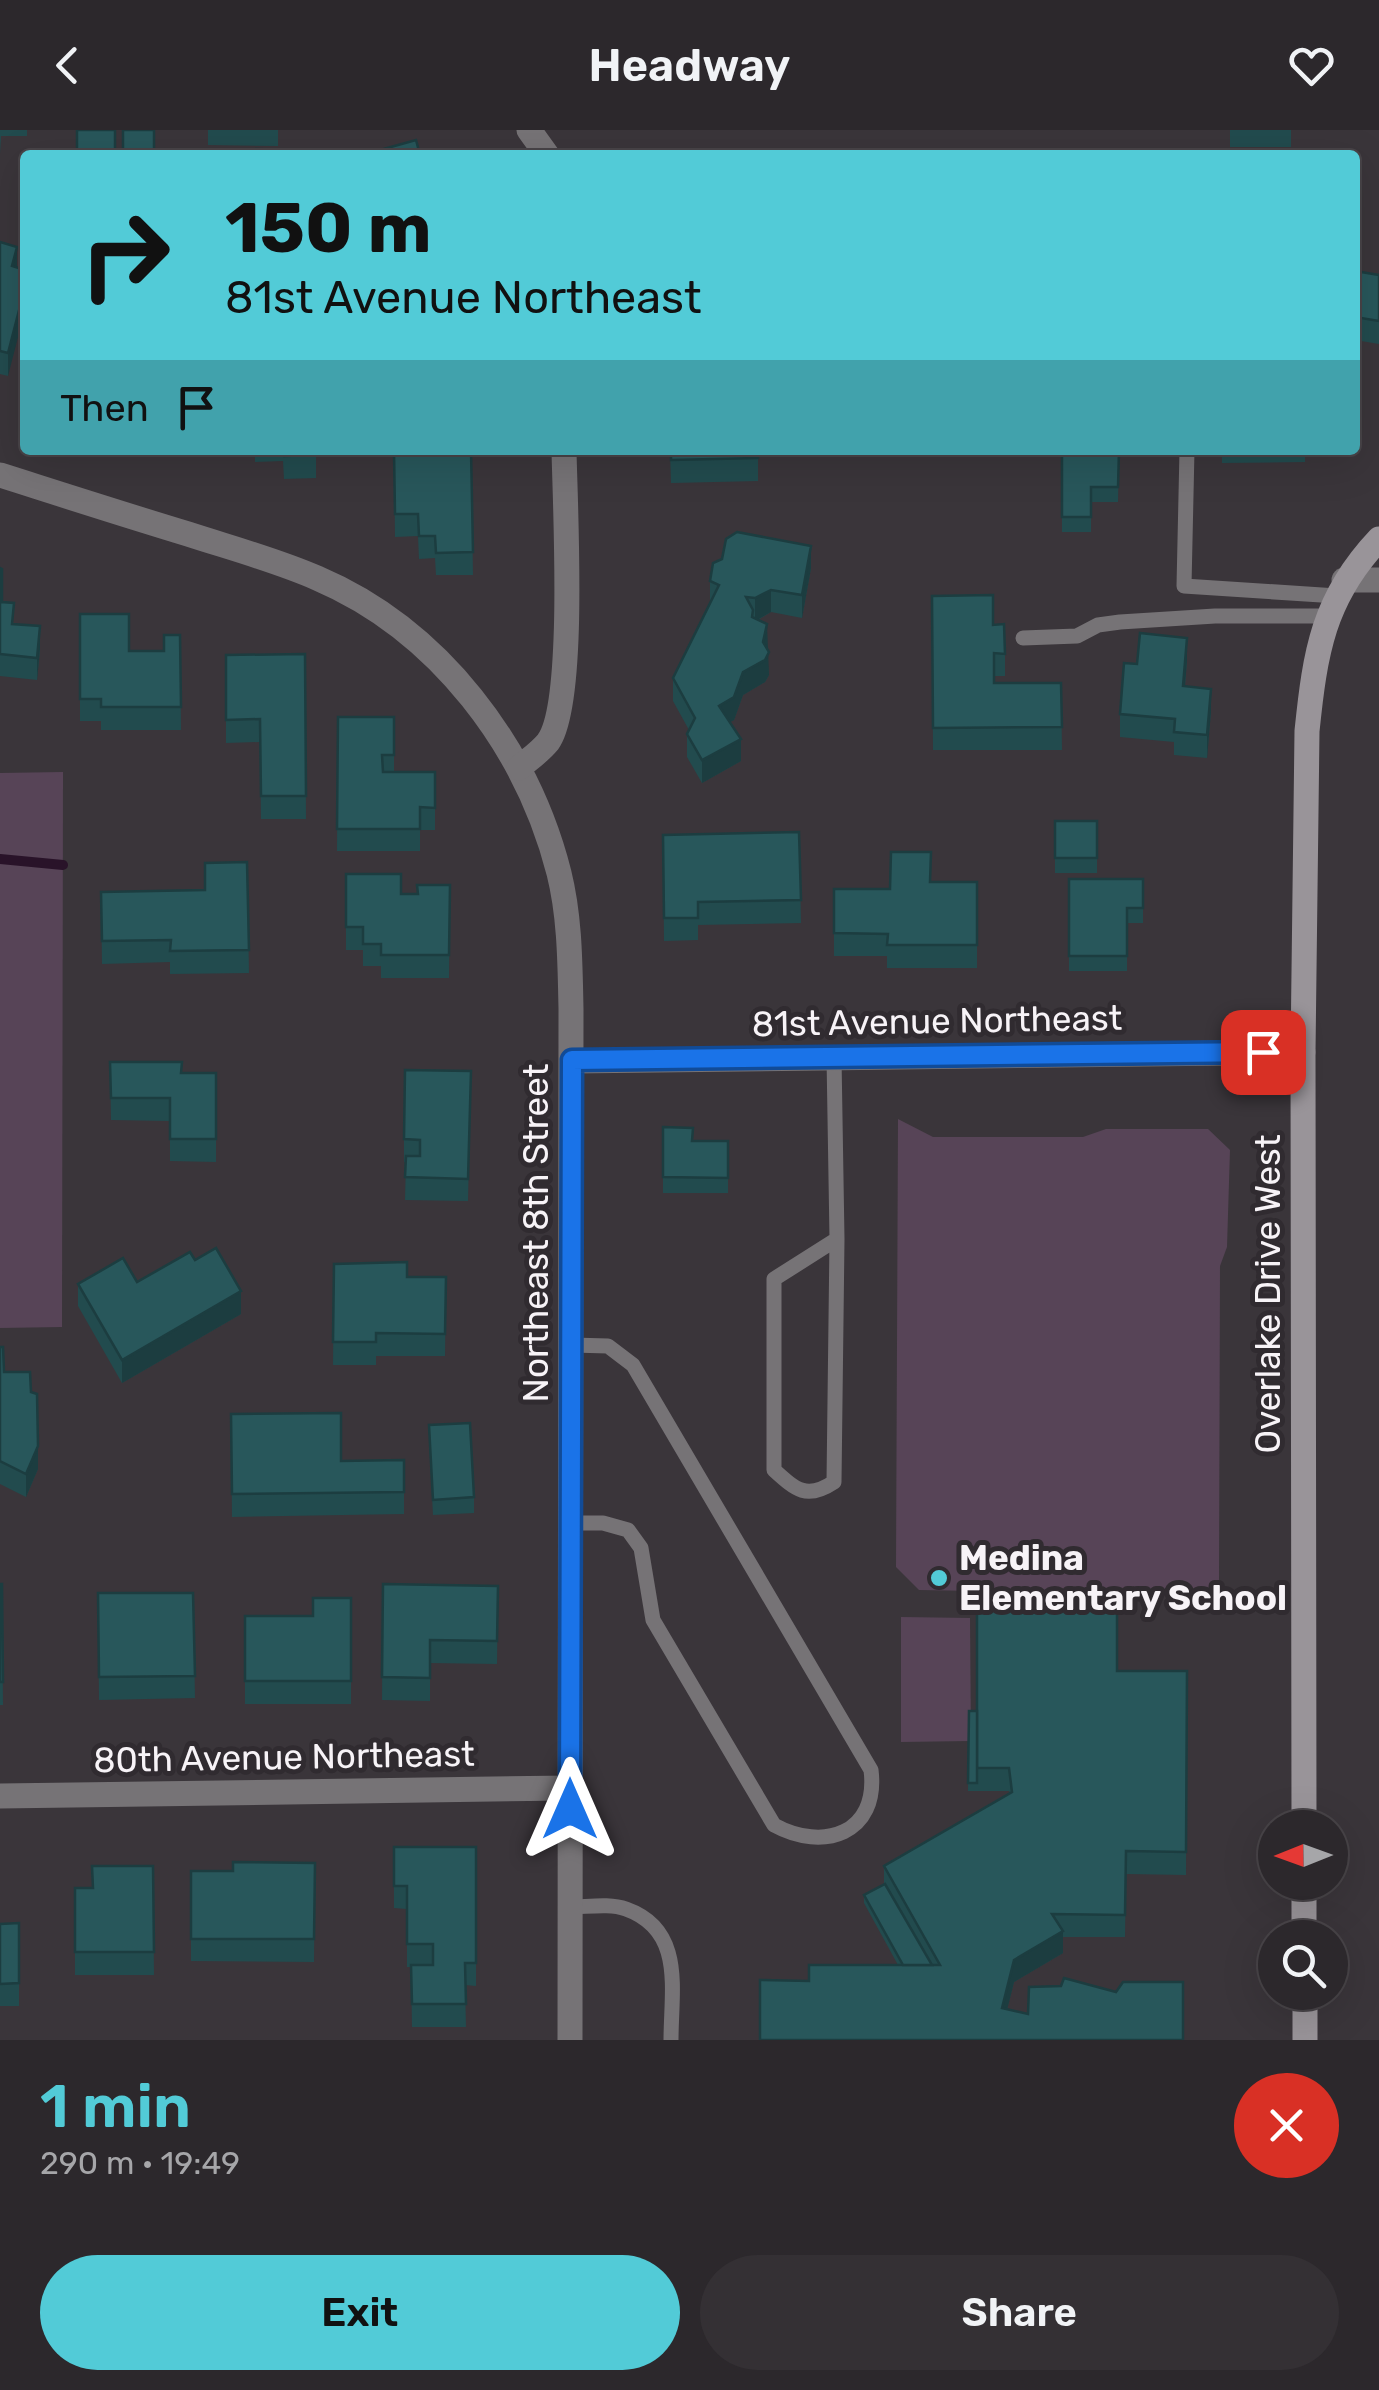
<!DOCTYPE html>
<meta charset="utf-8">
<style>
:root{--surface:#2c282c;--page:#343034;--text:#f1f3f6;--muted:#a6a6a9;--line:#484448;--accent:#52cbd7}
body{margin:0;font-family:Rubik,sans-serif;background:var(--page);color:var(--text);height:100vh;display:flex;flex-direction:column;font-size:38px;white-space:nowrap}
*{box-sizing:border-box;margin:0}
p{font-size:32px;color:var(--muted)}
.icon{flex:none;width:55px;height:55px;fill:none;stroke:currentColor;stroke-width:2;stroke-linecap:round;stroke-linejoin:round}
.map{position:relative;height:1910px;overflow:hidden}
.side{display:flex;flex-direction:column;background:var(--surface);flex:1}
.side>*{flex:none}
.top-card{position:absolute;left:20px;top:20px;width:1340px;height:305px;border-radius:10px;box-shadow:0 10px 40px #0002,0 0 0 2px var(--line);background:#52cbd7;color:#111;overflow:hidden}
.needle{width:65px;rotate:269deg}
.tools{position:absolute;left:1258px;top:1680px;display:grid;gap:20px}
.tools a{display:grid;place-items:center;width:90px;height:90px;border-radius:50%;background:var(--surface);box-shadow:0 10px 40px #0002,0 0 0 2px var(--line);font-size:50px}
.pin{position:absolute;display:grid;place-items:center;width:85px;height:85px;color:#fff;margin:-42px;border-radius:20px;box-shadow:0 5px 15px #0006}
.me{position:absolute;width:110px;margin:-55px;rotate:0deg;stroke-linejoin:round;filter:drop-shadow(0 0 8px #0008)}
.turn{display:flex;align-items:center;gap:35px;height:210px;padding:0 40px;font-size:45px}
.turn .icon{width:130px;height:130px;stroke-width:2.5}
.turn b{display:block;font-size:70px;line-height:85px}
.then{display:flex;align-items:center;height:95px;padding:0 40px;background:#0003;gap:20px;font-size:38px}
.round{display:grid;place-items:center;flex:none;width:105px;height:105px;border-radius:52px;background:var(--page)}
.headline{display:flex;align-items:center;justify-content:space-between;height:170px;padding:0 40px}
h1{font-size:60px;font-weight:600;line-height:75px;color:var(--accent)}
.cta{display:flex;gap:20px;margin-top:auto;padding:20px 40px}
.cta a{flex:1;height:115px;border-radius:60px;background:var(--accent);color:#111;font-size:40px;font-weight:600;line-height:115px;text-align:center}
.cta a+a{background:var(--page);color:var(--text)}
header{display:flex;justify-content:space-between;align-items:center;height:130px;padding:0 40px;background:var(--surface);font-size:45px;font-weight:600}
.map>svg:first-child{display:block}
</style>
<header><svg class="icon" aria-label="back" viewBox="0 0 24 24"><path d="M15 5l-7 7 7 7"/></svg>Headway<svg class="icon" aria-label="heart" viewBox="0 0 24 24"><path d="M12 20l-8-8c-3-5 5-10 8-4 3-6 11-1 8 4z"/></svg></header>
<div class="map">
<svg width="1379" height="1910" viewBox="0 0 1379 1910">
<rect width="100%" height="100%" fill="#3a353a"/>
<g fill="#574457">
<path d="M63,642L62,1197L0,1198V643Z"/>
<path d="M898,989L933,1007H1083L1106,999H1208L1230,1020L1227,1117L1220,1136L1219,1452L1201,1465L919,1460L896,1437Z"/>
<path d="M901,1487L970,1488L971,1611L901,1612Z"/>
</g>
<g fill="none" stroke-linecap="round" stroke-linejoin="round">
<path stroke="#291329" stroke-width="10" d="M0,729L63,735"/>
<g stroke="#767376" stroke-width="15">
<path d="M1187,320L1184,456L1337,466"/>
<path d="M1023,508L1077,506L1098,495L1120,492L1215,486H1329"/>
<path d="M834,927L837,1109L834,1352C807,1370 796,1360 774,1340V1149L837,1109"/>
<path d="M571,1393H603L628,1400L641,1418L653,1490L774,1695C823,1722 879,1704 871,1640L633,1235L608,1216L572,1215"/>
<path d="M570,1777C587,1777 610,1773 626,1779C685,1800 671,1860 671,1910"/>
</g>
<g stroke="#767376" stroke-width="25">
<path d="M529,0L547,25"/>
<path d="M0,345C63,365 125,385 188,404C231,418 276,430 317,448C439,500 527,617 559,743C570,787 570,834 571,879L570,1910"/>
<path d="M1344,450H1379"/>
<path d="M519,638C528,630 540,622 548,612C576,574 565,376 564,320"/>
<path d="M572,931L1303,922"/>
<path d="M0,1666L570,1658"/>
</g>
<g stroke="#999499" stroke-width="25">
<path d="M1304,1698L1303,922L1307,601C1315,523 1323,468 1379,409"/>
<path d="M1304,1752V1808"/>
<path d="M1305,1862V1910"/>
</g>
</g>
<g fill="#224b4e">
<path d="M0,0H27V6H1L0,24Z"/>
<path d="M208,0H278V16L208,15Z"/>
<rect x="1230" y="0" width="61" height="17"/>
<path d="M0,112L17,117L8,246L0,244Z"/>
<path d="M1355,141L1379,145V214L1355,210Z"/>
<path d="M191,320H213L212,325Z"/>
<path d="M255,320H316V348L284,349L283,331L255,332Z"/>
<path d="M394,320H471L473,445H436L435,428L419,429L418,406L395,407Z"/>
<path d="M670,320H758V351L671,353Z"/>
<path d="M1062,320H1119L1118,372H1091V402H1062Z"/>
<path d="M1222,320H1305V332L1222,333Z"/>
<path d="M0,438L2,472L14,494L40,519L37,550L0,546Z"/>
<path d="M811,438L802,488L771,482L758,490L766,518L769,545L765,552L743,565L734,590L730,592L741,631L702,653L687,627V604L689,600L673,571V548L710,473V451Z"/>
<path d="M932,466L993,495L1005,524V546H994V553H1061L1062,620H933Z"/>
<path d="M80,484L129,521H164L180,505L181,600H101V591H80Z"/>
<path d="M305,524L306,689H261L260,612L226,613V525Z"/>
<path d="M1187,530L1185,556L1211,581L1207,628L1174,625V612L1120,607V584L1137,534Z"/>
<path d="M338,587H394V642H435V700H420V721H337Z"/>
<rect x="1055" y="691" width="42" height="52"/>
<path d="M799,702L801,793L698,795V810L664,811L663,705Z"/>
<path d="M247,732L249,843L170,844V832L102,834L101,762L205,760Z"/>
<path d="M346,744L401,764H418L450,755L449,848H381V836H363V820H346Z"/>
<path d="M1069,749H1143V793H1127V841H1069Z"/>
<path d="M931,752H977V838H887V826H834V759H890Z"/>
<path d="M110,932L182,943H216V1032L170,1031V991L111,990Z"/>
<path d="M471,941L468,1071L405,1070L406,1032H404V1009Z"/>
<path d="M663,997L692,1011H728V1063H663Z"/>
<path d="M195,1130L241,1184L122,1253L78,1176V1154L137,1152Z"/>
<path d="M334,1134L407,1147H446L445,1226H376V1235H333Z"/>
<path d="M0,1217L4,1242L38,1339L26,1367L0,1354Z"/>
<path d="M231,1284L341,1331L404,1330V1384L232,1387Z"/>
<path d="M429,1310L474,1367V1383L433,1385Z"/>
<path d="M0,1454H2L3,1575H0Z"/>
<path d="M383,1454L498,1456L497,1534L430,1533V1571L382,1570Z"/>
<path d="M98,1463H193L195,1568L99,1570Z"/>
<path d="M351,1468V1574H245V1486H313Z"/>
<path d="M1117,1541H1187L1186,1745L1126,1744L1125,1807H1063V1823L1014,1852L1007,1879L1028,1884L1183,1910L809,1851L898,1835L864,1773V1765L884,1754V1736L1010,1663L1009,1661H968L969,1581H977Z"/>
<path d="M394,1717H476V1856L465,1855L466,1897H412L411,1837H407V1779L394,1778Z"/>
<path d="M315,1733L314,1832L191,1831V1741H233Z"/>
<path d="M153,1736L154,1845H75V1758H92Z"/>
<path d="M19,1793V1876H0V1794Z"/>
</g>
<g fill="#1c3d40">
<path d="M17,117V139L12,136Z"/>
<path d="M25,157V180L8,246V223Z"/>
<path d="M811,416V438L802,488V465Z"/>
<path d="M771,460V482L755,491V468Z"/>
<path d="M767,494L769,545L765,552L743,565L734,590L719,598V576L763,512Z"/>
<path d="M40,496V519L37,550V528Z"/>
<path d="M1187,508V530L1183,579V556Z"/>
<path d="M1211,559V581L1207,628V605Z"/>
<path d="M741,609V631L702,653V630Z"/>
<path d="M241,1161V1184L122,1253V1230Z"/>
<path d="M38,1316V1339L26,1367V1344Z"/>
<path d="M1063,1801V1823L1014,1852L1002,1900V1878L1014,1830Z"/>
</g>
<g fill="#28575b" stroke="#1c3d40" stroke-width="2.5">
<rect x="77" y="0" width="38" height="25"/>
<rect x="123" y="0" width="31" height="25"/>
<path d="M416,10L420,25H362Z"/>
<path d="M256,19L285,20V25H255Z"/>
<path d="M0,112L17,117L12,136L25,140V157L8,223L0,221Z"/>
<path d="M1355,141L1379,145V191L1355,187Z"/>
<path d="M283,320H316V325L284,326Z"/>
<path d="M394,320H471L473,422L436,423L435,406H419L418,384H395Z"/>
<path d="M671,320H758V328L671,330Z"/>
<path d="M1062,320H1119L1118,357H1091V387H1062Z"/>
<path d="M737,402L811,416L802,465L771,460L755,468L746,467L753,480L752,487L767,494L763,512L769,522L765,530L743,542L734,567L719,576L741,609L702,630L687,604L695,588L673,548L719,455L710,451L713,433L722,429L726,409Z"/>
<path d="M0,438L2,439V472L14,473L12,494L40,496L37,528L0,524Z"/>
<path d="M993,465V495L1004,494L1005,524L994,523V553H1061L1062,597L933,598L932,466Z"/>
<path d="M80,484H129V521H164V505H180L181,577H101V569H80Z"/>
<path d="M1140,503L1187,508L1183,556L1211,559L1207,605L1174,602L1175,589L1120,584L1124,533L1137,534Z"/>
<path d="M305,524L306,666H261L260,589L226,590V525Z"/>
<path d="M338,587H394V625H382L383,642H435V678L420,677V699H337Z"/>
<rect x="1055" y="691" width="42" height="37"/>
<path d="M799,702L801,770L698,772V788H664L663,705Z"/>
<path d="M891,722H931L930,752H977V815H887L888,804L834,803V759H890Z"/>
<path d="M247,732L249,820L170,821L171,810L102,811L101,762L205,760V733Z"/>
<path d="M346,744H401V764H418L417,755H450L449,825H381V814H363V797H346Z"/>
<path d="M1069,749H1143V778H1127V826H1069Z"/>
<path d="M110,932H182L181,943H216V1009H170V968H111Z"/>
<path d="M405,940L471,941L468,1049L405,1047L406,1026H420V1010L404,1009Z"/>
<path d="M663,997L693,998L692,1011H728V1048L663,1047Z"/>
<path d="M216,1118L241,1161L122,1230L78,1154L123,1128L137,1152L190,1122L195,1130Z"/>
<path d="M407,1132V1147H446L445,1204L376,1203V1212H333L334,1134Z"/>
<path d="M0,1217H3L4,1242H30L31,1262L37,1264L38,1316L26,1344L0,1331Z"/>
<path d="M341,1283V1331L404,1330V1362L232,1364L231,1284Z"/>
<path d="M470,1293L474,1367L433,1370L429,1295Z"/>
<path d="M0,1454H2L3,1552H0Z"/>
<path d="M383,1454L498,1456L497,1511L430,1510V1548L382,1547Z"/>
<path d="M98,1463H193L195,1546L99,1547Z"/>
<path d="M313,1468H351V1551H245V1486H313Z"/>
<path d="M977,1479L1117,1480V1541H1187L1186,1722L1126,1721L1125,1785L1052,1784L1063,1801L1014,1830L1002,1878L1028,1884L1029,1857L1061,1856L1064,1848L1116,1862L1123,1852H1183V1910H760V1850L809,1851V1835H940L884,1736L1012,1662L1009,1638H977Z"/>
<path d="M969,1581H977V1653H968Z"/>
<path d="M394,1717H476V1833H465L466,1874H412L411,1835H433V1814H407V1756H394Z"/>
<path d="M233,1732L315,1733L314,1809H191V1741H233Z"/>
<path d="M92,1736H153L154,1822H75V1758H93Z"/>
<path d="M885,1754L932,1835H903L864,1765Z"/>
<path d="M19,1793V1853L0,1854V1794Z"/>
</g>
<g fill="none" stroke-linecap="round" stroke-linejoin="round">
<defs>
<path id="route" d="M570,1679L572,930L1263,922"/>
</defs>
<use href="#route" stroke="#114b97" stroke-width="25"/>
<use href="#route" stroke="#1a73e8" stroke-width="18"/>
</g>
<circle fill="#52cbd7" stroke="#302b30" stroke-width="4" cx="939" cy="1448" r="10"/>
<g text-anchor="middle" stroke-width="10" stroke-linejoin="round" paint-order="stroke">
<g font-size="35" fill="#f7f3f7" stroke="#302b30">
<text transform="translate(937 891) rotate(-1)" y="12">81st Avenue Northeast</text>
<text transform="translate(536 1103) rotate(-90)" y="12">Northeast 8th Street</text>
<text transform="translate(1268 1164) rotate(-90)" y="12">Overlake Drive West</text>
<text transform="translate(284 1627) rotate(-1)" y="12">80th Avenue Northeast</text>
</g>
<g font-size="35" font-weight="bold" fill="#f7f3f7" stroke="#302b30" text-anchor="start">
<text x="959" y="1440">Medina<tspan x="959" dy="40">Elementary School</tspan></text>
</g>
</g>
</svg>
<div class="tools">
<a><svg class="needle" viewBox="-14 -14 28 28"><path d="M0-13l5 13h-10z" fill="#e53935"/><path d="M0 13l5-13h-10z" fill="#a6a6a9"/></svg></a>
<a><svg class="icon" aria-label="search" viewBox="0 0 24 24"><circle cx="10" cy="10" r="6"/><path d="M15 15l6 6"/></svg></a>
</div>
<div class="pin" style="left:1263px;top:922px;background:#d93025"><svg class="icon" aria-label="arrive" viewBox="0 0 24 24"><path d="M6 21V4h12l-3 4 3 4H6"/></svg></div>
<svg class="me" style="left:570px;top:1679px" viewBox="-20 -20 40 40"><path d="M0-17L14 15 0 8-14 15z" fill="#1a73e8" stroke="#fff" stroke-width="4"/></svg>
<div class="top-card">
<div class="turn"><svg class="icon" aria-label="right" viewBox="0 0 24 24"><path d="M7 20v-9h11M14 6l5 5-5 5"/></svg><div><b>150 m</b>81st Avenue Northeast</div></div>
<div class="then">Then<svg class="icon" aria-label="arrive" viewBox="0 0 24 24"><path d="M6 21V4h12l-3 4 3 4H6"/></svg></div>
</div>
</div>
<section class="side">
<div class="headline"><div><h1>1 min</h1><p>290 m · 19:49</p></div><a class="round" style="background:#d93025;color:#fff"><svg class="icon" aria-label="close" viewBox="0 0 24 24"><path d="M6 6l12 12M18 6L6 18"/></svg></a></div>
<div class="cta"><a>Exit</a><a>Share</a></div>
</section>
